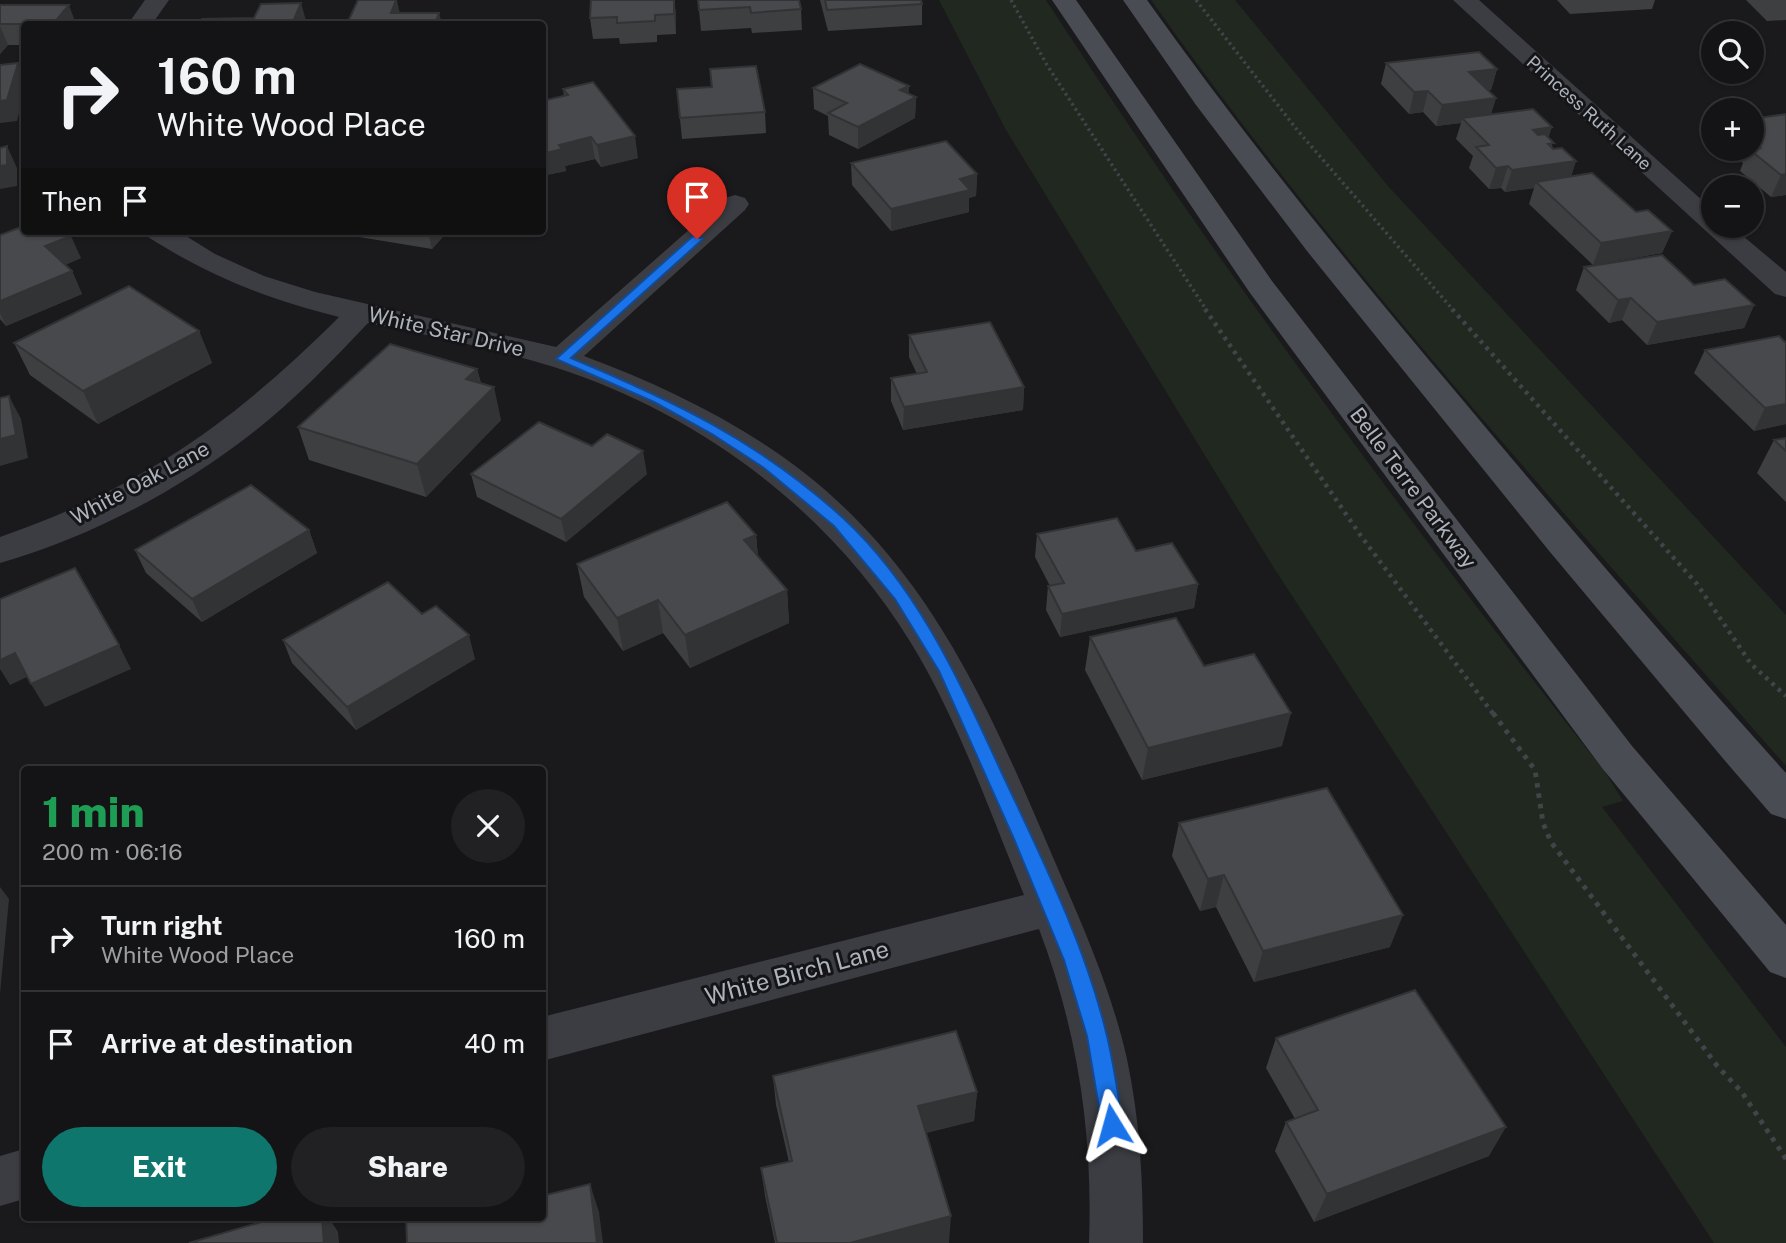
<!DOCTYPE html>
<meta charset="utf-8">
<style>
:root{--surface:#141416;--page:#212123;--text:#f1f3f6;--muted:#9d9ea1;--line:#333335;--accent:#0f766e}
body{margin:0;font-family:"Public Sans",sans-serif;background:var(--page);color:var(--text);height:100vh;display:flex;flex-direction:column;font-size:26px;white-space:nowrap}
*{box-sizing:border-box;margin:0}
p{font-size:23px;color:var(--muted)}
.icon{flex:none;width:38px;height:38px;fill:none;stroke:currentColor;stroke-width:2;stroke-linecap:round;stroke-linejoin:round}
.map{position:relative;flex:1;overflow:hidden}
.drawer{position:absolute;left:21px;top:766px;width:525px;height:455px;display:flex;flex-direction:column;background:var(--surface);border-radius:7px;box-shadow:0 2px 5px #0004,0 0 0 2px var(--line)}
.drawer>*{flex:none}
.banner{position:absolute;left:21px;top:21px;width:525px;height:214px;border-radius:7px;box-shadow:0 2px 5px #0004,0 0 0 2px var(--line);background:#141416;color:var(--text);overflow:hidden}
.controls{position:absolute;left:1701px;top:21px;display:grid;gap:14px}
.controls a{display:grid;place-items:center;width:63px;height:63px;border-radius:50%;background:var(--surface);box-shadow:0 2px 5px #0004,0 0 0 2px var(--line);font-size:35px}
.pin{position:absolute;display:grid;place-items:center;width:60px;height:60px;color:#fff;margin:-72px -30px;border-radius:50% 50% 50% 0;rotate:-45deg;box-shadow:0 0 7px #0007}
.pin .icon{rotate:45deg}
.me{position:absolute;width:77px;margin:-38px;rotate:352deg;stroke-linejoin:round;filter:drop-shadow(0 0 5px #0008)}
.turn{display:flex;align-items:center;gap:24px;height:147px;padding:0 21px;font-size:32px}
.turn .icon{width:91px;height:91px;stroke-width:2.5}
.turn b{display:block;font-size:49px;line-height:60px}
.then{display:flex;align-items:center;height:66px;padding:0 21px;background:#0003;gap:14px;font-size:26px}
.round{display:grid;place-items:center;flex:none;width:74px;height:74px;border-radius:37px;background:var(--page)}
.summary{display:flex;align-items:center;justify-content:space-between;height:119px;padding:0 21px}
h1{font-size:42px;font-weight:800;line-height:52px;color:#1e9e55}
.cta{display:flex;gap:14px;margin-top:auto;padding:14px 21px}
.cta a{flex:1;height:80px;border-radius:42px;background:var(--accent);color:#fff;font-size:28px;font-weight:800;line-height:80px;text-align:center}
.cta a+a{background:var(--page);color:var(--text)}
ul{padding:0;list-style:none}
li{display:flex;align-items:center;gap:21px;height:105px;padding:0 21px;border-top:2px solid var(--line)}
li div{flex:1}
li b{display:block;font-size:26px}
li em{font-style:normal}
.map>svg:first-child{display:block}
</style>
<div class="map">
<svg width="1786" height="1243" viewBox="0 0 1786 1243">
<rect width="100%" height="100%" fill="#1a1a1d"/>
<g fill="#202820">
<path d="M939,0H1046C1219,267 1408,522 1605,772L1623,801L1602,807L1786,1047V1243H1714L1272,565L1006,130Z"/>
<path d="M1151,0H1235L1388,186L1786,615V766C1568,517 1343,271 1151,0Z"/>
</g>
<g fill="none" stroke-linecap="round" stroke-linejoin="round">
<g stroke="#414449" stroke-width="3.5" stroke-dasharray="2.5 3.5" stroke-linecap="butt">
<path d="M1011,0L1047,65L1207,311"/>
<path d="M1196,0L1298,131L1454,311"/>
</g>
<g stroke="#414449" stroke-width="4.5" stroke-dasharray="3.5 5" stroke-linecap="butt">
<path d="M1205,309L1361,536L1494,715"/>
<path d="M1452,309L1697,584L1751,664L1786,696"/>
</g>
<path stroke="#414449" stroke-width="5" stroke-dasharray="4.5 6" stroke-linecap="butt" d="M1493,713L1535,770L1543,823L1551,842L1718,1067L1741,1091L1786,1159"/>
<g fill="#3b3d42" fill-rule="evenodd">
<path d="M145,0H169L152,24H128Z"/>
<path d="M1453,0H1479L1713,210V226H1731L1786,272V297L1775,294Z"/>
<path d="M735,195L745,198L749,204L745,210L584,356C681,392 778,441 852,515C947,609 1000,733 1052,855C1081,922 1111,988 1127,1059C1140,1120 1143,1181 1143,1243H1089C1093,1134 1078,1032 1039,929L542,1061V1017L1024,895C989,810 959,722 911,643C831,512 701,414 554,367C493,348 431,336 368,323C331,362 294,401 251,434C178,491 90,537 0,563V537C141,488 235,421 339,317C267,299 211,277 148,237L143,231H178L215,254L264,276L315,292L556,347L725,198Z"/>
<path d="M24,1149V1199L0,1206V1156Z"/>
</g>
<g fill="#494c52" fill-rule="evenodd">
<path d="M1052,0H1076L1272,281L1632,746L1786,925V978L1770,972L1602,768L1250,293Z"/>
<path d="M1123,0H1147C1245,138 1352,269 1461,398C1567,525 1675,650 1786,773V819L1771,814L1726,762L1550,552L1307,251L1196,105Z"/>
</g>
</g>
<g fill="#3d3f41">
<path d="M698,0L801,9L802,30L752,33L751,28L701,31Z"/>
<path d="M820,0H921L922,4V25L828,31Z"/>
<path d="M1557,0H1655L1652,9L1570,14Z"/>
<path d="M1746,0H1786V20L1767,21Z"/>
<path d="M0,5L76,24H24V45H8L0,54Z"/>
<path d="M676,12V34L657,35V42L620,44L619,38L593,39L590,18Z"/>
<path d="M1386,63L1497,69L1491,90H1488L1496,98L1491,114L1549,138L1553,148L1576,161L1571,176L1672,231L1662,253L1593,265L1529,204L1534,188L1505,192L1501,188L1489,189L1469,168L1473,156L1456,139L1461,123L1436,126L1423,112L1409,114L1381,84Z"/>
<path d="M710,69L765,112L766,133L682,139L677,89L711,87Z"/>
<path d="M909,86L908,94L916,97L915,118L858,149L829,135L828,116L814,109L813,88Z"/>
<path d="M563,89L638,158L601,167L595,159L565,166L566,171L542,176L564,96Z"/>
<path d="M1786,114V195L1771,197L1740,171L1743,163L1725,149H1752V119Z"/>
<path d="M851,163L977,174L976,196L969,198V212L891,231L852,185Z"/>
<path d="M334,231H448L432,249L335,233Z"/>
<path d="M0,235L81,258L65,265L72,271L82,294L6,326L0,319Z"/>
<path d="M1584,267L1694,285L1754,305L1744,328L1647,345L1622,320L1609,323L1576,290Z"/>
<path d="M199,331L212,363L98,424L30,375L14,343Z"/>
<path d="M909,335L1024,387L1023,410L903,430L891,401V378L917,374L909,357Z"/>
<path d="M1705,350L1786,424L1754,431L1694,373Z"/>
<path d="M477,369L481,383L501,420L426,497L309,460L298,427Z"/>
<path d="M1786,438V502L1757,473L1774,440Z"/>
<path d="M471,474H647L566,542L477,497Z"/>
<path d="M309,530L317,553L202,622L146,573L135,550Z"/>
<path d="M1037,534L1136,551L1198,584L1194,608L1060,637L1046,610L1048,586H1050L1035,557Z"/>
<path d="M756,535L758,557L787,590L789,623L690,668L663,633L623,651L584,597L577,564Z"/>
<path d="M422,614L475,659L356,730L292,663L283,640Z"/>
<path d="M1090,637L1204,666L1282,746L1142,780L1085,670Z"/>
<path d="M1179,823L1390,947L1254,982L1216,907L1200,911L1172,856Z"/>
<path d="M1276,1038L1489,1156L1314,1222L1275,1151L1286,1122L1295,1119L1266,1068Z"/>
<path d="M773,1076L977,1092L974,1121L926,1133L949,1243H775L765,1196L761,1168L789,1162L776,1105Z"/>
</g>
<g fill="#323335">
<path d="M396,0H397L401,19L391,13Z"/>
<path d="M674,0L676,12V34L674,14Z"/>
<path d="M301,3L307,24H292Z"/>
<path d="M69,5L76,24H53Z"/>
<path d="M439,13L442,24H435Z"/>
<path d="M0,26L8,45L0,54Z"/>
<path d="M18,63L24,78V93L17,121L0,123V101Z"/>
<path d="M1497,69L1491,90L1463,93L1469,72Z"/>
<path d="M909,86L908,101L916,97L915,118L858,149V127L900,90Z"/>
<path d="M1428,91L1423,112L1409,114L1414,92Z"/>
<path d="M1496,98L1489,119L1462,118L1461,123L1436,126L1442,105Z"/>
<path d="M1552,127L1545,149L1533,130Z"/>
<path d="M635,136L638,158L601,167L597,145Z"/>
<path d="M591,137L595,159L565,166L566,171L542,176V154L559,145Z"/>
<path d="M7,146L17,168V186L0,189V166Z"/>
<path d="M1576,161L1569,183L1536,182L1534,188L1505,192L1512,170Z"/>
<path d="M1508,166L1501,188L1489,189L1496,168Z"/>
<path d="M977,174L976,196L969,198V212L891,231V209L960,179Z"/>
<path d="M1786,174V195L1771,197L1781,175Z"/>
<path d="M428,231H448L432,249Z"/>
<path d="M1672,231L1662,253L1593,265L1601,243Z"/>
<path d="M71,236L81,258L55,269L45,246Z"/>
<path d="M72,271L82,294L6,326L0,313V301Z"/>
<path d="M1631,298L1622,320L1609,323L1618,300Z"/>
<path d="M1754,305L1744,328L1647,345L1657,322Z"/>
<path d="M199,331L212,363L98,424L83,391Z"/>
<path d="M477,369L484,397L494,387L501,420L426,497L417,464L466,379Z"/>
<path d="M1024,387L1023,410L903,430L904,407Z"/>
<path d="M9,396L21,419L28,458L0,466V439Z"/>
<path d="M1786,404V424L1754,431L1765,408Z"/>
<path d="M643,451L647,474L566,542L561,519Z"/>
<path d="M309,530L317,553L202,622L192,599Z"/>
<path d="M756,535L759,568L744,540Z"/>
<path d="M1198,584L1194,608L1060,637L1062,614Z"/>
<path d="M787,590L789,623L690,668L685,635Z"/>
<path d="M658,600L663,633L623,651L617,618Z"/>
<path d="M469,635L475,659L356,730L347,707Z"/>
<path d="M119,645L131,669L45,707L31,684Z"/>
<path d="M15,653L29,676L10,685L0,669V660Z"/>
<path d="M1291,713L1282,746L1142,780L1148,748Z"/>
<path d="M1224,875L1216,907L1200,911L1208,879Z"/>
<path d="M0,887L9,899L0,994Z"/>
<path d="M1403,915L1390,947L1254,982L1263,951Z"/>
<path d="M977,1092L974,1121L917,1135L918,1106Z"/>
<path d="M1506,1127L1489,1156L1314,1222L1327,1194Z"/>
<path d="M590,1184L599,1212L603,1243H597Z"/>
<path d="M951,1216L949,1243H850Z"/>
<path d="M322,1218H329L338,1232L339,1243H324Z"/>
</g>
<g fill="#47494c" stroke="#323335" stroke-width="2">
<path d="M358,0H396L391,13H439L435,24H347Z"/>
<path d="M591,0H674V14L655,15V21L617,23V17L590,18Z"/>
<path d="M698,0H799L801,9L751,13L750,7L699,10Z"/>
<path d="M825,0H921L922,4L827,10Z"/>
<path d="M301,3L292,24H198L202,19L254,18L261,4Z"/>
<path d="M0,5H69L53,24H0Z"/>
<path d="M1479,52L1497,69L1469,72L1496,98L1442,105L1428,91L1414,92L1386,63Z"/>
<path d="M18,63L7,100L0,101V65Z"/>
<path d="M860,64L909,86L900,90L916,97L858,127L828,113L847,103L813,88Z"/>
<path d="M756,66L765,112L680,118L677,89L712,87L710,69Z"/>
<path d="M593,82L635,136L597,145L591,137L559,145L562,149L542,154V101L568,95L563,89Z"/>
<path d="M1533,109L1552,127L1533,130L1538,135L1545,134L1554,143L1548,144L1553,149L1562,148L1576,161L1512,170L1508,166L1496,168L1476,147L1489,145L1462,118Z"/>
<path d="M1786,114V174L1781,175L1749,149L1760,148L1752,141V119Z"/>
<path d="M946,141L977,174L960,179L970,190L891,209L851,163Z"/>
<path d="M7,146V165L0,166V148Z"/>
<path d="M1592,173L1636,212L1648,210L1672,231L1601,243L1536,182Z"/>
<path d="M24,226V231H66L71,236L45,246L72,271L0,301V235Z"/>
<path d="M1662,255L1694,285L1725,279L1754,305L1657,322L1631,298L1618,300L1584,267Z"/>
<path d="M129,286L199,331L83,391L14,343Z"/>
<path d="M990,322L1024,387L904,407L891,378L927,372L909,335Z"/>
<path d="M1779,336L1786,343V404L1765,408L1705,350Z"/>
<path d="M390,344L477,369L466,379L494,387L417,464L298,427Z"/>
<path d="M9,396L16,435L0,439V398Z"/>
<path d="M539,422L592,446L607,434L643,451L561,519L471,474Z"/>
<path d="M1786,438V451L1774,440Z"/>
<path d="M251,485L309,530L192,599L135,550Z"/>
<path d="M727,502L756,535L744,540L787,590L685,635L658,600L617,618L577,564Z"/>
<path d="M1117,518L1136,551L1172,543L1198,584L1062,614L1048,586L1064,583L1037,534Z"/>
<path d="M75,568L119,645L31,684L15,653L0,660V599Z"/>
<path d="M388,582L422,614L436,606L469,635L347,707L283,640Z"/>
<path d="M1176,618L1204,666L1254,654L1291,713L1148,748L1090,637Z"/>
<path d="M1327,788L1403,915L1263,951L1224,875L1208,879L1179,823Z"/>
<path d="M1415,990L1506,1127L1327,1194L1286,1122L1318,1110L1276,1038Z"/>
<path d="M956,1031L977,1092L918,1106L951,1216L850,1243H777L761,1168L792,1161L773,1076Z"/>
<path d="M590,1184L597,1243H407L406,1218H542V1196Z"/>
<path d="M275,1218H322L324,1243H189Z"/>
</g>
<path fill="#1a73e8" stroke="#114b97" stroke-width="2" d="M693,236L703,239L571,358C674,401 760,442 843,518C916,585 958,678 999,767C1039,853 1085,943 1107,1036C1114,1065 1118,1095 1123,1125L1120,1132L1112,1135L1105,1132L1102,1125L1087,1036L1064,960L1014,839L939,671L895,599L834,526L764,468L712,434L654,402L556,359Z"/>
<g text-anchor="middle" stroke-width="6" stroke-linejoin="round" paint-order="stroke">
<g font-size="18" fill="#adb3bc" stroke="#151518">
<text transform="translate(1589 113) rotate(42)" y="6">Princess Ruth Lane</text>
</g>
<g font-size="21" fill="#adb3bc" stroke="#151518">
<text transform="translate(446 332) rotate(13)" y="7">White Star Drive</text>
<text transform="translate(140 483) rotate(-28)" y="7">White Oak Lane</text>
<text transform="translate(1413 488) rotate(53)" y="7">Belle Terre Parkway</text>
</g>
<g font-size="24" fill="#adb3bc" stroke="#151518">
<text transform="translate(797 973) rotate(-15)" y="8">White Birch Lane</text>
</g>
</g>
</svg>
<div class="controls">
<a><svg class="icon" aria-label="search" viewBox="0 0 24 24"><circle cx="10" cy="10" r="6"/><path d="M15 15l6 6"/></svg></a>
<a>+</a>
<a>−</a>
</div>
<div class="pin" style="left:697px;top:239px;background:#d93025"><svg class="icon" aria-label="arrive" viewBox="0 0 24 24"><path d="M6 21V4h12l-3 4 3 4H6"/></svg></div>
<svg class="me" style="left:1112px;top:1125px" viewBox="-20 -20 40 40"><path d="M0-17L14 15 0 8-14 15z" fill="#1a73e8" stroke="#fff" stroke-width="4"/></svg>
<div class="banner">
<div class="turn"><svg class="icon" aria-label="right" viewBox="0 0 24 24"><path d="M7 20v-9h11M14 6l5 5-5 5"/></svg><div><b>160 m</b>White Wood Place</div></div>
<div class="then">Then<svg class="icon" aria-label="arrive" viewBox="0 0 24 24"><path d="M6 21V4h12l-3 4 3 4H6"/></svg></div>
</div>
<section class="drawer">
<div class="summary"><div><h1>1 min</h1><p>200 m · 06:16</p></div><a class="round"><svg class="icon" aria-label="close" viewBox="0 0 24 24"><path d="M6 6l12 12M18 6L6 18"/></svg></a></div>
<ul>
<li><svg class="icon" aria-label="right" viewBox="0 0 24 24"><path d="M7 20v-9h11M14 6l5 5-5 5"/></svg><div><b>Turn right</b><p>White Wood Place</p></div><em>160 m</em></li>
<li><svg class="icon" aria-label="arrive" viewBox="0 0 24 24"><path d="M6 21V4h12l-3 4 3 4H6"/></svg><div><b>Arrive at destination</b></div><em>40 m</em></li>
</ul>
<div class="cta"><a>Exit</a><a>Share</a></div>
</section>
</div>
